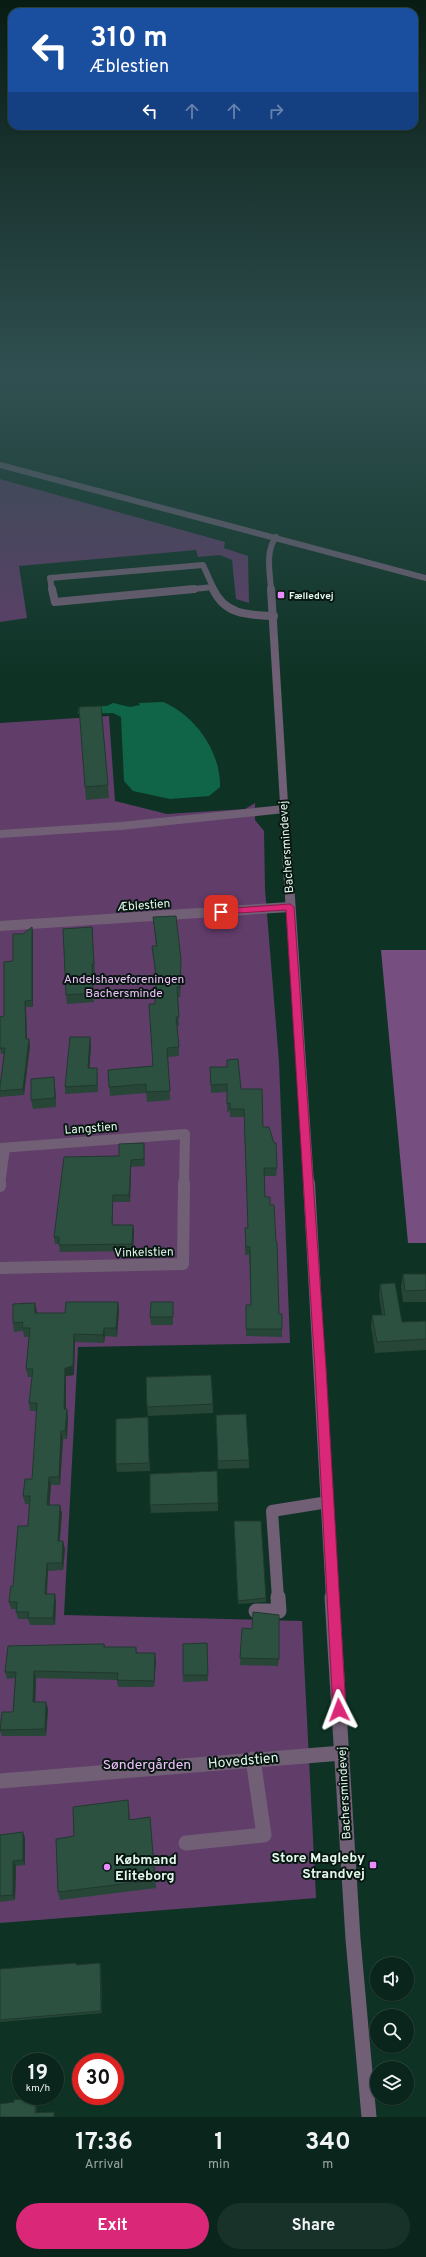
<!DOCTYPE html>
<meta charset="utf-8">
<style>
:root{--surface:#0a261c;--page:#183229;--text:#f1f3f6;--muted:#99a5a3;--line:#2a433b;--accent:#db2777}
body{margin:0;font-family:Overpass,sans-serif;background:var(--page);color:var(--text);height:100vh;display:flex;flex-direction:column;font-size:15px;white-space:nowrap}
*{box-sizing:border-box;margin:0}
p{font-size:13px;color:var(--muted)}
.icon{flex:none;width:22px;height:22px;fill:none;stroke:currentColor;stroke-width:2;stroke-linecap:round;stroke-linejoin:round}
.map{position:relative;height:2117px;overflow:hidden}
.details{display:flex;flex-direction:column;background:var(--surface);flex:1}
.details>*{flex:none}
.hud{position:absolute;left:8px;top:8px;width:410px;height:122px;border-radius:12px;box-shadow:0 1px 3px #0004,0 0 0 1px var(--line);background:#1a4fa0;color:#fff;overflow:hidden}
.buttons{position:absolute;left:370px;top:1957px;display:grid;gap:8px}
.buttons a{display:grid;place-items:center;width:44px;height:44px;border-radius:50%;background:var(--surface);box-shadow:0 1px 3px #0004,0 0 0 1px var(--line);font-size:20px}
.speed{position:absolute;left:12px;top:2053px;display:flex;gap:8px;font-size:20px;font-weight:700;text-align:center}
.speed>*{display:grid;place-content:center;width:52px;height:52px;border-radius:50%;background:var(--surface);box-shadow:0 1px 3px #0004,0 0 0 1px var(--line);line-height:1}
.speed small{font-size:10px;font-weight:400}
.speed .limit{border:6px solid #d22;background:#fff;color:#111}
.pin{position:absolute;display:grid;place-items:center;width:34px;height:34px;color:#fff;margin:-17px;border-radius:8px;box-shadow:0 2px 6px #0006}
.me{position:absolute;width:44px;margin:-22px;rotate:357deg;stroke-linejoin:round;filter:drop-shadow(0 0 3px #0008)}
.turn{display:flex;align-items:center;gap:14px;height:84px;padding:0 16px;font-size:18px}
.turn .icon{width:52px;height:52px;stroke-width:2.5}
.turn b{display:block;font-size:28px;line-height:34px}
.lanes{display:flex;align-items:center;height:38px;padding:0 16px;background:#0003;justify-content:center;gap:20px;direction:ltr}
.lanes .off{opacity:.35}
.eta{display:flex;justify-content:space-evenly;align-items:center;height:68px;text-align:center}
.eta b{font-size:24px;font-weight:700;line-height:28px}
.cta{display:flex;gap:8px;margin-top:auto;padding:8px 16px}
.cta a{flex:1;height:46px;border-radius:24px;background:var(--accent);color:#fff;font-size:16px;font-weight:700;line-height:46px;text-align:center}
.cta a+a{background:var(--page);color:var(--text)}
.map>svg:first-child{display:block}
</style>
<div class="map">
<svg width="426" height="2117" viewBox="0 0 426 2117">
<rect width="100%" height="100%" fill="#0e3325"/>
<g fill="#613d6a">
<path d="M0,479L225,542L224,548L248,556L249,603L236,599L232,560L220,555L198,557L196,550L19,566L27,618L0,622Z"/>
<path d="M109,716L115,801L167,814L245,809L255,803V820L264,831L265,889L279,1062L290,1343L78,1347L64,1615L302,1621L316,1898L0,1923V723Z"/>
</g>
<path fill="#764e7f" d="M381,950H426V1243H408Z"/>
<path fill="#106549" d="M163,702C195,715 221,752 220,787L209,796L170,799L133,791L124,781L121,717L113,713L78,714L79,707L107,706L113,703L130,707L140,705L139,703Z"/>
<g fill="none" stroke-linecap="round" stroke-linejoin="round">
<g stroke="#715f75" stroke-width="6">
<path d="M0,465L426,578"/>
<path d="M213,587L214,590"/>
<path d="M52,590L50,578L203,565L213,587"/>
<path d="M184,590L213,587"/>
<path d="M271,590C270,572 265,552 276,537"/>
</g>
<g stroke="#715f75" stroke-width="8">
<path d="M52,589L55,602L194,589"/>
<path d="M213,589C225,615 248,615 274,616"/>
<path d="M271,589L287,853"/>
<path d="M0,834L121,826L284,809"/>
</g>
<g stroke="#715f75" stroke-width="10">
<path d="M287,852L309,1184"/>
<path d="M0,926L290,907"/>
<path d="M0,1148L185,1134L184,1184"/>
<path d="M0,1184L5,1148"/>
</g>
<g stroke="#715f75" stroke-width="12">
<path d="M309,1183L332,1598"/>
<path d="M0,1186V1183"/>
<path d="M0,1268L183,1264L184,1183"/>
<path d="M278,1598L272,1511L328,1502"/>
</g>
<g stroke="#715f75" stroke-width="15">
<path d="M332,1597L353,1939L369,2117"/>
<path d="M256,1611H279L278,1597"/>
<path d="M0,1781L342,1753"/>
<path d="M186,1843L264,1835L253,1759"/>
</g>
</g>
<g fill="#274638">
<path d="M108,785L109,798L86,800L85,787Z"/>
<path d="M153,917L181,960L180,997H178L179,1026H177L179,1047V1056L168,1057L170,1100L147,1102L146,1093L110,1096L108,1070L153,1066L156,979L153,956L152,946H156L154,927Z"/>
<path d="M92,927L95,973L92,974L94,1002L67,1004L66,995Z"/>
<path d="M33,933V1007H26L27,1039L30,1045L24,1095L0,1097V1086L4,1054H1L0,1048L13,961Z"/>
<path d="M91,1045L89,1068H97L98,1092L65,1094V1087Z"/>
<path d="M210,1067L241,1089L263,1127L277,1168L276,1176H264L265,1197L270,1205L279,1314L282,1329V1337L246,1336V1305H251L249,1255H245V1228H248L244,1117H230V1111L227,1112V1092L211,1093Z"/>
<path d="M55,1086L56,1107L33,1109L31,1100Z"/>
<path d="M144,1143L145,1166L131,1167L130,1202H113V1225H133L134,1232L133,1251L60,1252L59,1244H55L54,1237L119,1156Z"/>
<path d="M403,1274H426V1302H403L401,1286Z"/>
<path d="M380,1284L402,1322L426,1321V1350L375,1353L371,1326L372,1315H382L379,1295Z"/>
<path d="M118,1302L119,1310L117,1337L105,1336L104,1343L75,1342L74,1375L66,1376V1409H67L68,1417L67,1439H63L60,1485H51L49,1505L62,1513L60,1541L65,1549L63,1570L48,1571L47,1594L56,1601L55,1625H30L28,1619H18L16,1612L17,1609H11L9,1602L28,1526L30,1504H25L23,1496L32,1479L37,1411H30L29,1403L32,1377H28L26,1369L29,1337H24L23,1331L14,1332L13,1323L37,1312V1313H65Z"/>
<path d="M173,1302V1325H151L150,1317Z"/>
<path d="M213,1404V1413L148,1416L147,1407Z"/>
<path d="M216,1415L249,1460V1468L218,1469Z"/>
<path d="M148,1417L150,1471L117,1472L116,1464Z"/>
<path d="M218,1503V1511L151,1513L150,1505Z"/>
<path d="M234,1521L266,1598V1602L238,1604Z"/>
<path d="M242,1628L279,1659L278,1666L240,1665Z"/>
<path d="M207,1643L208,1681L183,1682V1675Z"/>
<path d="M104,1644L105,1647H136L137,1653L156,1660L154,1687H118L117,1680L36,1678L35,1702L48,1709L46,1736H2L0,1731V1726L13,1712L15,1678L7,1679L5,1672Z"/>
<path d="M129,1809L130,1820L150,1817L156,1888L60,1900L58,1892L74,1836Z"/>
<path d="M0,1835L25,1838V1865L16,1866L15,1900L0,1902Z"/>
<path d="M100,1963L101,1966L102,2013L0,2022V1969L77,1965Z"/>
</g>
<g fill="#20392e">
<path d="M32,927L33,933V1007L32,1000Z"/>
<path d="M181,960V969L180,997V987Z"/>
<path d="M25,1001L26,1007L27,1045L26,1039Z"/>
<path d="M90,1037L91,1045L89,1075L88,1068Z"/>
<path d="M29,1039L30,1045L24,1095L23,1089Z"/>
<path d="M54,1077L55,1086L56,1107L55,1098Z"/>
<path d="M131,1160V1167L130,1202L129,1195Z"/>
<path d="M133,1225L134,1232L133,1251L132,1244Z"/>
<path d="M118,1302L119,1310L117,1337L116,1328Z"/>
<path d="M35,1303L37,1312L36,1322L35,1313Z"/>
<path d="M104,1328L105,1336L104,1343L103,1335Z"/>
<path d="M74,1334L75,1342L74,1375L66,1376V1417L64,1409L65,1368Z"/>
<path d="M67,1409L68,1417L67,1439L65,1431Z"/>
<path d="M61,1431L63,1439L60,1485L59,1477Z"/>
<path d="M49,1477L51,1485L49,1513L47,1505Z"/>
<path d="M60,1505L62,1513L59,1548L58,1541Z"/>
<path d="M63,1541L65,1549L63,1570L62,1563Z"/>
<path d="M47,1563L48,1571L46,1601L45,1594Z"/>
<path d="M55,1594L56,1601L55,1625L53,1618Z"/>
<path d="M155,1653L156,1660L154,1687V1681Z"/>
<path d="M34,1671L36,1678L35,1709L33,1702Z"/>
<path d="M46,1702L48,1709L46,1736L45,1729Z"/>
<path d="M128,1800L129,1809L130,1828L129,1820Z"/>
<path d="M23,1832L25,1838V1865L23,1860Z"/>
<path d="M13,1861L16,1866L15,1900L13,1895Z"/>
<path d="M100,1963L101,1966L102,2013L101,2011Z"/>
<path d="M36,2098L37,2100V2115L35,2113Z"/>
</g>
<g fill="#2d5141" stroke="#20392e">
<path d="M101,706L108,785L85,787L79,707Z"/>
<path d="M176,916L181,960L180,987H177L179,1017H176L179,1047L167,1048L170,1091L146,1092V1084L109,1087L108,1070L153,1066L149,1004H155L156,974L152,946H157L153,917Z"/>
<path d="M32,927V1000L25,1001L26,1039H29L23,1089L0,1091V1086L5,1048H0V1017L4,1016V962L13,961V934H23Z"/>
<path d="M92,927L94,964H92L93,993L66,995L63,929Z"/>
<path d="M70,1037H90L88,1068H97V1085L65,1087Z"/>
<path d="M238,1059L241,1089H262L263,1127H269L274,1143H276L277,1168H264L265,1197H270V1205H274L276,1242H277L279,1314H282V1329H246V1305H251L250,1247H246L245,1228H248L244,1109H230V1103L227,1104V1084L211,1085L210,1067H227V1060Z"/>
<path d="M54,1077L55,1098L31,1100V1079Z"/>
<path d="M144,1143V1159L131,1160L129,1195H113L112,1225H133L132,1244L59,1245V1237H54L64,1157L119,1156V1144Z"/>
<path d="M403,1274H426V1290L405,1291Z"/>
<path d="M395,1283L402,1322L426,1321V1339L377,1342L372,1315H385L380,1284Z"/>
<path d="M66,1302H118L116,1328H104L103,1335L74,1334L73,1366L65,1368L64,1409H67L65,1431H61L59,1477H49L47,1505H60L58,1541H63L62,1563H47L45,1594H55L53,1618H28L29,1612H16L17,1602H9L11,1586H13L18,1526H28L30,1496H23L25,1479H32L37,1403H29L33,1369H26L30,1328H22L23,1322L13,1323V1304L35,1303V1313H65Z"/>
<path d="M151,1302H173V1317H150Z"/>
<path d="M211,1375L213,1404L147,1407L146,1377Z"/>
<path d="M246,1414L249,1460L218,1461L216,1415Z"/>
<path d="M148,1417L149,1463L116,1464V1419Z"/>
<path d="M217,1471L218,1503L150,1505V1474Z"/>
<path d="M234,1521H261L266,1598L238,1601Z"/>
<path d="M253,1612L279,1615V1659L240,1658L242,1628L252,1629Z"/>
<path d="M207,1643L208,1675H183V1644Z"/>
<path d="M95,1644H104V1647H136V1653H155L154,1681L117,1680L118,1673L34,1671L33,1702H46L45,1729L0,1730L2,1712H13L16,1672H5L8,1646Z"/>
<path d="M128,1800L129,1820L150,1817L155,1880L58,1892L56,1839L74,1836L73,1807Z"/>
<path d="M23,1832V1860L13,1861V1895L0,1896V1835Z"/>
<path d="M76,1963V1965L100,1963L101,2011L0,2020V1969Z"/>
<path d="M36,2098L35,2113L54,2112V2117H0V2104L14,2102V2100Z"/>
</g>
<linearGradient id="sky" x2="0" y2="1"><stop stop-color="#081c14"/><stop offset="0.56" stop-color="#305051"/><stop offset="1" stop-color="#305051" stop-opacity="0"/></linearGradient>
<rect width="426" height="675" fill="url(#sky)"/>
<path fill="#db2777" stroke="#8e194d" d="M290,904L294,907L326,1368L346,1710L344,1715L339,1717L335,1715L333,1710L315,1368L286,910L221,914L217,912L221,909Z"/>
<g fill="#e98dfe" stroke="#081711" stroke-width="1.5">
<rect x="277" y="591" width="8" height="8" rx="2"/>
<rect x="369" y="1861" width="8" height="8" rx="2"/>
<circle cx="107" cy="1867" r="4"/>
</g>
<g text-anchor="middle" stroke-width="4" stroke-linejoin="round" paint-order="stroke">
<g font-size="10" font-weight="bold" fill="#e3f7ed" stroke="#081711" text-anchor="start">
<text x="289" y="599">Fælledvej</text>
</g>
<g font-size="12" fill="#e3f7ed" stroke="#081711">
<text transform="translate(286 847) rotate(-94)" y="4">Bachersmindevej</text>
<text transform="translate(144 905) rotate(-4)" y="4">Æblestien</text>
<text transform="translate(91 1128) rotate(-4)" y="4">Langstien</text>
<text transform="translate(144 1252) rotate(-1)" y="4">Vinkelstien</text>
<text transform="translate(344 1793) rotate(-93)" y="4">Bachersmindevej</text>
</g>
<g font-size="12" fill="#f1c1fc" stroke="#081711">
<text x="124" y="983">Andelshaveforeningen<tspan x="124" dy="14">Bachersminde</tspan></text>
</g>
<g font-size="14" fill="#e3f7ed" stroke="#081711">
<text transform="translate(243 1760) rotate(-5)" y="5">Hovedstien</text>
</g>
<g font-size="14" fill="#f1c1fc" stroke="#081711">
<text x="147" y="1769">Søndergården</text>
</g>
<g font-size="14" font-weight="bold" fill="#e3f7ed" stroke="#081711" text-anchor="end">
<text x="365" y="1862">Store Magleby<tspan x="365" dy="16">Strandvej</tspan></text>
<text x="115" y="1864" text-anchor="start">Købmand<tspan x="115" dy="16">Eliteborg</tspan></text>
</g>
</g>
</svg>
<div class="buttons">
<a><svg class="icon" aria-label="sound" viewBox="0 0 24 24"><path d="M4 9h4l5-4v14l-5-4H4zM17 9q2 3 0 6"/></svg></a>
<a><svg class="icon" aria-label="search" viewBox="0 0 24 24"><circle cx="10" cy="10" r="6"/><path d="M15 15l6 6"/></svg></a>
<a><svg class="icon" aria-label="layers" viewBox="0 0 24 24"><path d="M12 4l9 5-9 5-9-5zM3 14l9 5 9-5"/></svg></a>
</div>
<div class="speed"><div>19<small>km/h</small></div><div class="limit">30</div></div>
<div class="pin" style="left:221px;top:912px;background:#d93025"><svg class="icon" aria-label="arrive" viewBox="0 0 24 24"><path d="M6 21V4h12l-3 4 3 4H6"/></svg></div>
<svg class="me" style="left:339px;top:1710px" viewBox="-20 -20 40 40"><path d="M0-17L14 15 0 8-14 15z" fill="#db2777" stroke="#fff" stroke-width="4"/></svg>
<div class="hud">
<div class="turn"><svg class="icon" aria-label="left" viewBox="0 0 24 24"><path d="M17 20v-9H6M10 6l-5 5 5 5"/></svg><div><b>310 m</b>Æblestien</div></div>
<div class="lanes"><svg class="icon" aria-label="left" viewBox="0 0 24 24"><path d="M17 20v-9H6M10 6l-5 5 5 5"/></svg><svg class="icon off" aria-label="ahead" viewBox="0 0 24 24"><path d="M12 20V5M6 11l6-6 6 6"/></svg><svg class="icon off" aria-label="ahead" viewBox="0 0 24 24"><path d="M12 20V5M6 11l6-6 6 6"/></svg><svg class="icon off" aria-label="right" viewBox="0 0 24 24"><path d="M7 20v-9h11M14 6l5 5-5 5"/></svg></div>
</div>
</div>
<section class="details">
<div class="eta">
<div><b>17:36</b><p>Arrival</p></div>
<div><b>1</b><p>min</p></div>
<div><b>340</b><p>m</p></div>
</div>
<div class="cta"><a>Exit</a><a>Share</a></div>
</section>
